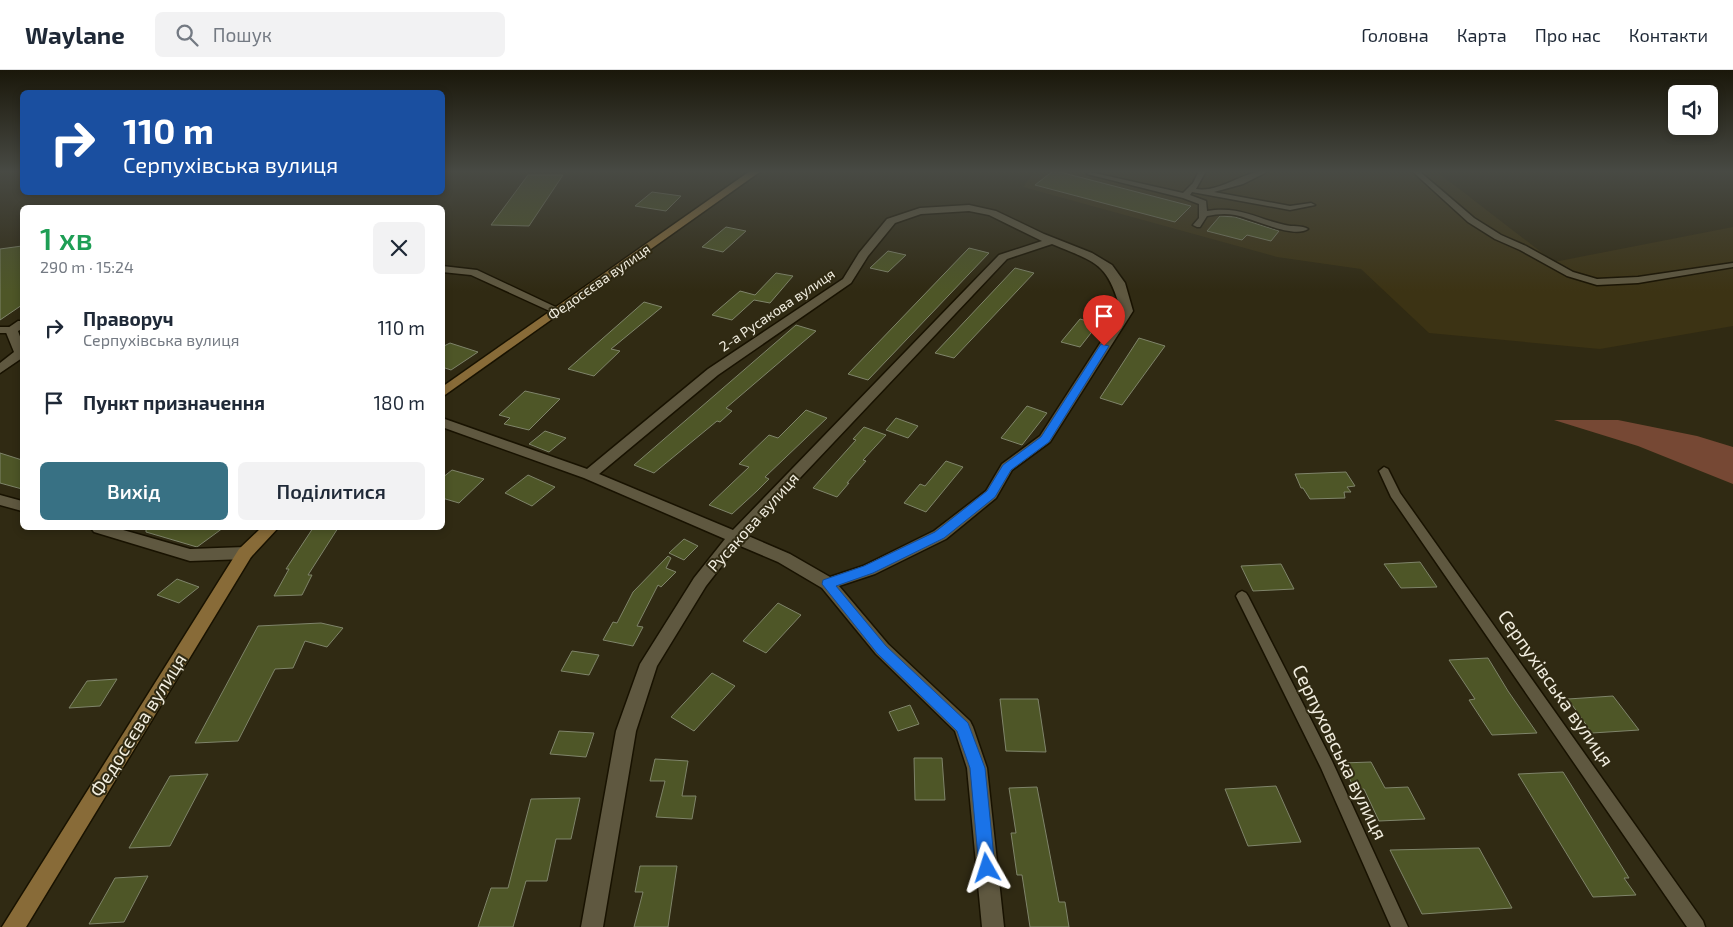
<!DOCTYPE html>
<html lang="uk">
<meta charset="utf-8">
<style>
:root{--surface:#fff;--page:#f2f2f3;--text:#1f2937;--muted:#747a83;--line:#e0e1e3;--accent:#387184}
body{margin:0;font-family:"Exo 2",sans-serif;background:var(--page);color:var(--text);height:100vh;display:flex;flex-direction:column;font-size:19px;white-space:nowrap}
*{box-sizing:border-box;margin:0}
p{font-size:16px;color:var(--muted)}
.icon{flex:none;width:28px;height:28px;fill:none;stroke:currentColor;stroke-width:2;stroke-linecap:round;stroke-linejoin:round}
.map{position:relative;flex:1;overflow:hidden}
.details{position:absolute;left:20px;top:135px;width:425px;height:325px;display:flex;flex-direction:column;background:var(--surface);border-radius:8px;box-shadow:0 2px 8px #0003}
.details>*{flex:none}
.guide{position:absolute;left:20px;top:20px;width:425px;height:105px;border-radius:8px;box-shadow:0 2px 8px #0003;background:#1a4fa0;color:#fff;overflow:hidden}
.tools{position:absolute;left:1668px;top:15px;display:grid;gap:10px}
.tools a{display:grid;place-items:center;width:50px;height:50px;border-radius:8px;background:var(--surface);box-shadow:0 2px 8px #0003;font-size:25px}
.pin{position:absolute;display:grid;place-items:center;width:42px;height:42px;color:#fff;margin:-51px -21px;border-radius:50% 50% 50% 0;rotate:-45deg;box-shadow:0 0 5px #0007}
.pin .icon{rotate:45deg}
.me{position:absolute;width:55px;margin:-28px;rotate:354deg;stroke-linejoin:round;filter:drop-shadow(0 0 4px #0008)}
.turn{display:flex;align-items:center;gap:18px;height:105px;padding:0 20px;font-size:22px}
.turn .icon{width:65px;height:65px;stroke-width:2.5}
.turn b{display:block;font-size:35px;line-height:42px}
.round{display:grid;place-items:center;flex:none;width:52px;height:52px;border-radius:8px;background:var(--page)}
.head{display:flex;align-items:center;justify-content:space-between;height:85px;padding:0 20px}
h1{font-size:30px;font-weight:600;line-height:38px;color:#1e9e55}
.action{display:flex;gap:10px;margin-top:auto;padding:10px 20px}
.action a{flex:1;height:58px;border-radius:8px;background:var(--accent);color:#fff;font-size:20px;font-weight:600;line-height:58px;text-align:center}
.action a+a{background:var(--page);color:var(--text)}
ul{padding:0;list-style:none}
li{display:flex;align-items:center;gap:15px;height:75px;padding:0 20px}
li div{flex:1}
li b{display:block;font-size:19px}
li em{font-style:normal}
header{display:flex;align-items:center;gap:30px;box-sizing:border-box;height:70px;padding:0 25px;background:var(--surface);border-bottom:1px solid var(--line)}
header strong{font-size:24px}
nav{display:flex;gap:28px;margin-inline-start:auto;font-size:18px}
.search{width:350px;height:45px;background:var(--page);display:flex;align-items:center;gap:12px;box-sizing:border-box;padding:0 18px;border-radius:8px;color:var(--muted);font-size:19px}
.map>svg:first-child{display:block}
</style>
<header>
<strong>Waylane</strong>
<div class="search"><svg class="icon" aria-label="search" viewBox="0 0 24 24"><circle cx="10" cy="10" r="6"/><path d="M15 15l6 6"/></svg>Пошук</div>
<nav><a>Головна</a><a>Карта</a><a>Про нас</a><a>Контакти</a></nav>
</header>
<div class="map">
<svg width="1733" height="857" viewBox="0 0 1733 857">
<rect width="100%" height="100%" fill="#302a13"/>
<path fill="#3c3314" d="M1035,101H1436L1554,192L1733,157V256L1600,279L1429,263L1361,199L1277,187L1023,117Z"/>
<path fill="#764834" d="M1554,350H1618L1697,366L1733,377V414L1638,376Z"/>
<g fill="#4e5627" stroke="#7f846a">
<path d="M1053,101H1056L1191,136L1175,152L1035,115Z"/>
<path d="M528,105H563L529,156L491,155Z"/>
<path d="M652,122L681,126L666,141L635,136Z"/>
<path d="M1220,146L1235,147L1279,161L1271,171L1247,165L1242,170L1207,161Z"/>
<path d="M726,157L746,161L723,182L702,177Z"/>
<path d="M22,176V235L0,250V179Z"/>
<path d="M969,178L989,183L868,310L848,304Z"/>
<path d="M888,181L906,185L888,202L870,198Z"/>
<path d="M1015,198L1034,203L954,288L935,283Z"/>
<path d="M776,203L793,206L770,233L754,230L732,250L712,245L740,221L755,225Z"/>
<path d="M644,232L662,237L611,279L620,281L594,306L568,299Z"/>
<path d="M1080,249L1098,254L1080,277L1061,272Z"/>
<path d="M796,255L816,261L726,338L732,341L720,352L717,351L654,403L634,395Z"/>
<path d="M1139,268L1165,276L1122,335L1100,328Z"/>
<path d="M450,273L478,282L451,300L442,297V277Z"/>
<path d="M525,321L560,329L529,360L504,354L510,348L499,345Z"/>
<path d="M1027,336L1047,343L1022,375L1001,368Z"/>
<path d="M806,340L827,348L765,407L769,409L757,421L732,444L709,435L749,397L739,394L769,365L778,368Z"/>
<path d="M896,348L918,356L908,368L886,360Z"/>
<path d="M864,357L886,365L863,390L866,391L847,413H849L837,427L813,418L856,370L853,369Z"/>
<path d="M545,361L566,368L549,382L529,374Z"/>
<path d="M0,383L22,390V419L0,413Z"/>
<path d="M946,391L963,397L926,442L904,433L920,414L925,416Z"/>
<path d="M452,400L484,409L459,433L442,428V408Z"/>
<path d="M1346,402L1355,416L1347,417L1351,422H1344L1345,428L1310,429L1303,418H1301L1295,404Z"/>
<path d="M528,405L555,417L532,436L505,423Z"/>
<path d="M146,458H223L197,477L146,462Z"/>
<path d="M313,458H338L308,505H312L302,525L274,526L289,499H286Z"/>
<path d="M684,469L698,476L684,490L669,483Z"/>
<path d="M668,486L671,488L666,498L676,502L661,517L658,515L637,556L643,557L633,576L603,570L613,552L617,553L633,522Z"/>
<path d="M1420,492L1437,517L1401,518L1384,494Z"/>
<path d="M1281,494L1294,519L1253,521L1241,496Z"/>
<path d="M177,509L199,517L179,533L157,525Z"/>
<path d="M778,533L801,545L766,583L743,571Z"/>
<path d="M321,553L343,558L327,577L305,571L293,598L275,599L238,671L195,673L258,556Z"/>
<path d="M572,581L599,585L589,605L561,601Z"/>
<path d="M1488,588L1508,621L1537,663L1492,665L1469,630L1475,629L1449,590Z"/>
<path d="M712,603L735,616L694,661L671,647Z"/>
<path d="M117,609L100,636L69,638L87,611Z"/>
<path d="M1613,626L1639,660L1592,663L1568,629Z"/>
<path d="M1000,629H1038L1046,682L1006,681Z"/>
<path d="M910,635L919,654L898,661L889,642Z"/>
<path d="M559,661L594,663L586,687L550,684Z"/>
<path d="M914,688H942L945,730H915Z"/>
<path d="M655,689L688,691L682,726H696L692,749L656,747L665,711H650Z"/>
<path d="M1371,692L1385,718L1408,717L1425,749L1379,751L1364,719L1355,720L1342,693Z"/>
<path d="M1563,702L1629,808H1624L1636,825L1593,827L1518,704Z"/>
<path d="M208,704L170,776L129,778L170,706Z"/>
<path d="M1276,716L1301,772L1248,776L1225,719Z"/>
<path d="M1037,717L1059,832H1065L1069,857H1030L1022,805H1017L1011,763H1016L1009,718Z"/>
<path d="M580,728L571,769H556L547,811H526L513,857H478L491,818H508L531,729Z"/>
<path d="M1479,778L1512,838L1422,844L1390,780Z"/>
<path d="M640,796H677L668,857H634L643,822H635Z"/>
<path d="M148,806L124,852L89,854L115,808Z"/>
</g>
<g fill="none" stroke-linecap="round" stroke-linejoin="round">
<defs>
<g id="lane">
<path d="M1199,101H1206L1196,119C1220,123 1243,101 1266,101L1265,103L1243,114L1214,122L1290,136L1311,133L1315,135L1290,140L1192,122L1190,125L1206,131L1207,141C1240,136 1254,148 1285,155C1292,157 1302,155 1308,159C1293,169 1252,148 1235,145C1225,143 1217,144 1207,146L1200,157H1197L1193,155L1199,148V134L1183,128L1087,104L1090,102L1183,123L1193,113Z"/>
<path d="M1412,101H1419L1474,148L1501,165L1526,176L1573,202L1597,209L1638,207L1733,193V197L1638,213L1597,215L1567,206L1520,180L1495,169L1468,152Z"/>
<path d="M0,257H11L16,260L11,263H0Z"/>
<path d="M1384,397L1388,399L1400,423L1703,851L1705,857H1687L1391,427L1379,401Z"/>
<path d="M1242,521L1246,523L1248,526L1332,691L1408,857H1391L1321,698L1236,526L1238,523Z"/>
</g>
<g id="street">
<path d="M969,135L996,141L1044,164L1092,183L1112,195L1125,213L1133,241L1050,372L1012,400L996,428L946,469L875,504L839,516L888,574L970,651L973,657L987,698L1004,857H982L967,698L955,661L876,584L822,518L778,492L738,475L706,516L657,596L636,661L603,857H581L616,661L640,594L694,508L725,469L584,408L442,357V348L587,399L708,299L843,209L859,183L887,149L920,138ZM969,141L989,145L1042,171L999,185L733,460L599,404L718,305L851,213L868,186L895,153L921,144ZM1052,174C1097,193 1107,192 1121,241L1040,366L1002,394L986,421L934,461L863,496L830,507L790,484L746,465L1007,189Z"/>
<path d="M442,196L477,200L564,241L558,245L554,243L471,205L442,202Z"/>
<path d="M18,251H22V259L18,261L22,272V288L0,303V293L14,282L5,260Z"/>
<path d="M0,425L22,431V441L0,435Z"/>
<path d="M91,458H116L190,479L245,477L251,479L253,483L251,487L245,489L190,491L94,462Z"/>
</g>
<g id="secondary">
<path d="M750,101H761L442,327V317Z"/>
<path d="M261,458H278L251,487L26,857H2L239,479Z"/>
</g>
</defs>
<use href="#lane" stroke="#181200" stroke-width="3"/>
<use href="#street" stroke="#181200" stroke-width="3"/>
<use href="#secondary" stroke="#181200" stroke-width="3"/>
<use href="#lane" fill="#5f5840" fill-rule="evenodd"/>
<use href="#street" fill="#5f5840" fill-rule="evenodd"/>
<use href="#secondary" fill="#886b38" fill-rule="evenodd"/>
</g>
<linearGradient id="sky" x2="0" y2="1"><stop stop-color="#1a170a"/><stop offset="0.46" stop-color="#484a44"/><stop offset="1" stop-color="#484a44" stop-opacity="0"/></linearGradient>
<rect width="1733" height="221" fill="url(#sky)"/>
<path fill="#1a73e8" stroke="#114b97" d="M1101,274L1109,276L1049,372L1011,400L995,427L944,468L873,503L836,516L886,576L968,653L985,698L995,798L993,803L987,805L981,803L979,798L970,698L957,661L877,583L822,514L823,510L864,496L935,462L987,421L1003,395L1041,367Z"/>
<g text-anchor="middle" stroke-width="4" stroke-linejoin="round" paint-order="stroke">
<g font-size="14" fill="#f1eddf" stroke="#302a13">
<text transform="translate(599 212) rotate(-35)" y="5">Федосєєва вулиця</text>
<text transform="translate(777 240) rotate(-34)" y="5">2-а Русакова вулиця</text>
</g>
<g font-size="16" fill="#f1eddf" stroke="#302a13">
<text transform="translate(753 452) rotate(-48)" y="6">Русакова вулиця</text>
</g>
<g font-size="19" fill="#f1eddf" stroke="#302a13">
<text transform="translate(1556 618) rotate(55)" y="7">Серпухівська вулиця</text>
<text transform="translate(138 655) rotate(-58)" y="7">Федосєєва вулиця</text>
<text transform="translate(1340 682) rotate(64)" y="7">Серпуховська вулиця</text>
</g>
</g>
</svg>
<div class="tools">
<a><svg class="icon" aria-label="sound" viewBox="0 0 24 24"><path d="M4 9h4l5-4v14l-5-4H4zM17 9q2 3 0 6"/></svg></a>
</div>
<div class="pin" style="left:1104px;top:276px;background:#d93025"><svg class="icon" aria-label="arrive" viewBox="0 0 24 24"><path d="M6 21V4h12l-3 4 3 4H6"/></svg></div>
<svg class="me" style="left:987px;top:798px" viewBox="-20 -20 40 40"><path d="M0-17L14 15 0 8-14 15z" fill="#1a73e8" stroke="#fff" stroke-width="4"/></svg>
<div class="guide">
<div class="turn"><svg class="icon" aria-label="right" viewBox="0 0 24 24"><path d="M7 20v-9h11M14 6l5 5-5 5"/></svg><div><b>110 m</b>Серпухівська вулиця</div></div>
</div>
<section class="details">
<div class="head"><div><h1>1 хв</h1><p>290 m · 15:24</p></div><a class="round"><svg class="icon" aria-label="close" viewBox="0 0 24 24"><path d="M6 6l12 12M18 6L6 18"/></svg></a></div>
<ul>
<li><svg class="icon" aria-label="right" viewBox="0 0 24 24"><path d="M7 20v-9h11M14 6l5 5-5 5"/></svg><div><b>Праворуч</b><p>Серпухівська вулиця</p></div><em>110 m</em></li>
<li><svg class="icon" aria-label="arrive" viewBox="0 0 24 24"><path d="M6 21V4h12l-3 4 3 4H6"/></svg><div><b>Пункт призначення</b></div><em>180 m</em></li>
</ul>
<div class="action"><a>Вихід</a><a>Поділитися</a></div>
</section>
</div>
